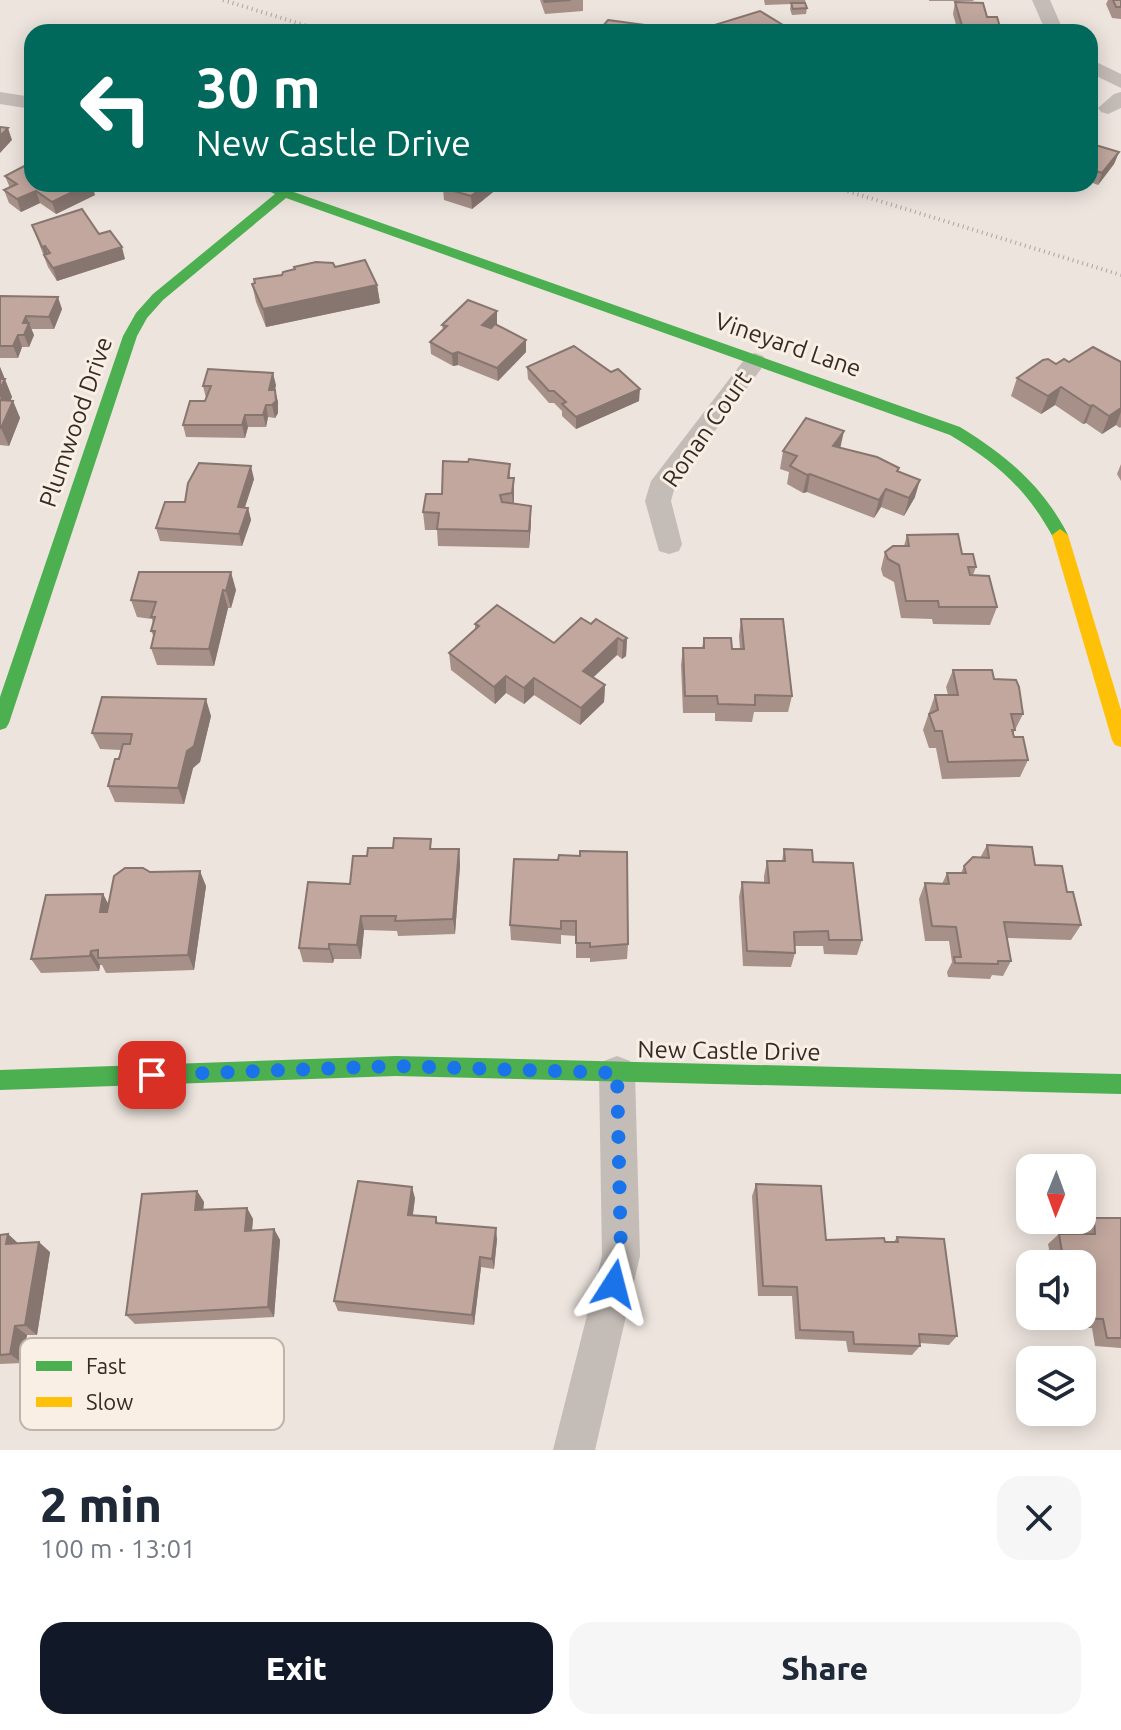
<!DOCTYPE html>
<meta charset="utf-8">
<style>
:root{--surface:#fff;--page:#f6f6f7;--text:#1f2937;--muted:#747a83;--accent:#111827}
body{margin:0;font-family:Ubuntu,sans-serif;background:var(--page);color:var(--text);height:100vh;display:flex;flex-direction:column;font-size:30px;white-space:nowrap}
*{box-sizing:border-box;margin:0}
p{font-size:26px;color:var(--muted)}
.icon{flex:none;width:44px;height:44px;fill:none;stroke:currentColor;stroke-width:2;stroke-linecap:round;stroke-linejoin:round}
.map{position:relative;height:1450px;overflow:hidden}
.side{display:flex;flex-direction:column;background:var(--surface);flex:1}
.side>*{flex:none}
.hud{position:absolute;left:24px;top:24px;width:1074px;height:168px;border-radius:24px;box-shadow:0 4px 20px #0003;background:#00695c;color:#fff;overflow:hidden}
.needle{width:52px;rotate:181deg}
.tools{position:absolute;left:1016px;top:1154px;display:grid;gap:16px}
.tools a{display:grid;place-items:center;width:80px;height:80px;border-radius:16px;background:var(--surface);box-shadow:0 4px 20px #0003;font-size:40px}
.pin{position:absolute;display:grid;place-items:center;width:68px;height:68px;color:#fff;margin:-34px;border-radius:16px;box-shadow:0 4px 12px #0006}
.me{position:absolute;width:88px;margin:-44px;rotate:9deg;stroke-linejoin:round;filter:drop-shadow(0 0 6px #0008)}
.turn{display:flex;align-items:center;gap:28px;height:168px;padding:0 40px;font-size:36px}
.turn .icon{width:104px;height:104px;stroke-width:2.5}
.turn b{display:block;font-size:56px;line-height:68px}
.round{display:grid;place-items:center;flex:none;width:84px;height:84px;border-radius:24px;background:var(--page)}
.head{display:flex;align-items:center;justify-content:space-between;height:136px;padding:0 40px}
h1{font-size:48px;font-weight:800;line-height:60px}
.cta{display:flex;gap:16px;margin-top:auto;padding:16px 40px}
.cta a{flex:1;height:92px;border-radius:24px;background:var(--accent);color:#fff;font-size:32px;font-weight:800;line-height:92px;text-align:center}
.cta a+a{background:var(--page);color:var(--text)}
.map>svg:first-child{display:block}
</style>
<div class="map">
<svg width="1121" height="1450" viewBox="0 0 1121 1450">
<rect width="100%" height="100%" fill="#ece4dd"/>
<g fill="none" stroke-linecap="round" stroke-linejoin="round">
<g fill="#c4bcb7" fill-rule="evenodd">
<path d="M1032,0H1050L1064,32H1046Z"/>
<path d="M1090,59L1121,74V88L1090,73Z"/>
<path d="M0,92L32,97V109L0,104Z"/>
<path d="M1121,92V108L1108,114L1101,112L1098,108L1114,94Z"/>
<path d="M755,353L763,356L767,361L676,483L671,501L682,544L679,551L669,554L659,551L645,501L651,481L747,356Z"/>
<path d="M617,1056L630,1061L635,1073L640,1256L595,1450H553L602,1256L599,1073L604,1061Z"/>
</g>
<g fill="#4caf50" fill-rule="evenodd">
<path d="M253,184H271L960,427C1007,456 1043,486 1068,535L1066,539H1054C1027,489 998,464 950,435L286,198L163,300L147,318L137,336L9,723L6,728L0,730V697L123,336L136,313L153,294L275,194Z"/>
<path d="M396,1056L1121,1074V1094L396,1076L0,1090V1070Z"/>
</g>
<path fill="#ffc107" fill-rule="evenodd" d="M1060,529L1068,535L1121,710V747L1115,745L1112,740L1052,535Z"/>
<g stroke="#aca5a1" stroke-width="4" stroke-dasharray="1 4" stroke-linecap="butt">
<path d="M223,0L327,32"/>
<path d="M824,184L1121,275"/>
</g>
</g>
<g fill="#a69088">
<path d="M540,0H583V11L545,14Z"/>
<path d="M764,0H805L807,8L806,14L792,15L790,9L791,4L765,5Z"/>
<path d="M929,0H974L973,1H929Z"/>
<path d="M1108,0H1121V19L1112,18L1106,4Z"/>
<path d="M955,2L987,17L1001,30L1000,32H958L953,14Z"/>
<path d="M1090,145L1119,152L1114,164L1098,185L1090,182Z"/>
<path d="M5,176L95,195L56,214L40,203L21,212L9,203L4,190L10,188Z"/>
<path d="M442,184H503L472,209L444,200L443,188L445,185Z"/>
<path d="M32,225L99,234L125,259L57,281L48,267Z"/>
<path d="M335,267L377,285L380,303L266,327L256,302L252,284L254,283V279Z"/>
<path d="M0,296L62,309L54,329H31L34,335L29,347H22L18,358H0Z"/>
<path d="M497,324L496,325L526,340V352L498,381L458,365L453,366L431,354L430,342L443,330L442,325Z"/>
<path d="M1069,362H1121V427L1120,428L1116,425L1102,434L1086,423L1083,424L1055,405L1041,414L1011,396L1017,378L1056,364Z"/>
<path d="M0,367L12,397L10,400L13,401L20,418L9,446L0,445Z"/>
<path d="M527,367L639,401L576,429L562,416V411L554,403H549L528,379Z"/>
<path d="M276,385L275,390L278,402V413L275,418L268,417L266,427H248L245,438L186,437L183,425L205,401L206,398L203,386Z"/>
<path d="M840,448L898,472L915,497L904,516L881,507L874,518L807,492L803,493L787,484L789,472L780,469L783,451Z"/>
<path d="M510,464V478H514V504L531,523L529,548L438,546L437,530H425L423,512Z"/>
<path d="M1121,464V481L1117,474Z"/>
<path d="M254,479L245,507L248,508L251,520L242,546L160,541L156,528L185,502Z"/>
<path d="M907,535L962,554L976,567L973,575L997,607L990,625L933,624L932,619L901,618L894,582L883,576L881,569L885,552L904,546Z"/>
<path d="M236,590L231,608H228L214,666L157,665L151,648L154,637L151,631L153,623L152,619L137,617L131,600Z"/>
<path d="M741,619L792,696L788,712H754L752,722L715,721V713H683L681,665L683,648H702L704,638L732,649H740L739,636Z"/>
<path d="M475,624L554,643L591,624L627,638L626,656L622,659L617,655L593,677L605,685L604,702L580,725L534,695L524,704L506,693L495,704L451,670L449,653L475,630Z"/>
<path d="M953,670L994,679L1023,714L1013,734L1028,760L1020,777L942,779L936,748H929L923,730L935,695H948L946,687Z"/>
<path d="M211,716L200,762L193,768L184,804L115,802L108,786L121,750L100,749L92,733Z"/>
<path d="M987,845L1035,865L1067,892L1081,925L1071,940L1007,938L1011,961L1003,976L992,975L990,979L948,977L947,972L952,962L949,941H925L919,899L925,883L942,884L947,873H961L964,866L980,858Z"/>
<path d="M433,849H459L460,865L455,934L398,936L397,931L364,930L361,959H334L333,963L303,962L299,948L350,884L367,856Z"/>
<path d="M784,849L813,862L862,940L857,955L824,954L823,946H795V953L791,967L743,966L739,897L742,882L764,883V876L767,861H782Z"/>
<path d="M514,859L628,944L627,959L590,962V958H576V936L561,935V944L511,940L510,925Z"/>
<path d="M150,872L206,886L194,970L106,973L102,965H100L99,971L41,973L31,959L103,894L108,904Z"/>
<path d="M756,1184L826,1240L894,1242L897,1237L957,1336L949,1345L920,1343V1346L912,1355L848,1352L846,1341L795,1339L792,1296H758L752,1196Z"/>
<path d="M197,1191L204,1202L203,1210L247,1208L253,1219L252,1230L274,1229L280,1240L274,1317L135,1324L126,1315Z"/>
<path d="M415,1198L413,1215L436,1217L438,1223L497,1239L494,1269L481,1267L474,1325L338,1311L334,1301Z"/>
<path d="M1094,1218H1121V1348L1095,1346L1092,1328H1064L1062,1316H1082V1264H1052L1048,1244L1059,1234H1083V1229Z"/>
<path d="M8,1234L17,1243L50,1252L37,1335H27L22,1363L0,1364V1235Z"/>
</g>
<g fill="#87756f">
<path d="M783,25L782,32H764Z"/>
<path d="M8,128L12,140L0,153V136Z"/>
<path d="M1119,152L1114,164L1098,185L1102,173Z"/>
<path d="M85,184H92L95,195L56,214L52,202Z"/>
<path d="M487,184H503L472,209L471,196Z"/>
<path d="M36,191L40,203L21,212L17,199Z"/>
<path d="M45,246L49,258L45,256L42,247Z"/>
<path d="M122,247L125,259L57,281L53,268Z"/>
<path d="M377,285L380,303L266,327L263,309Z"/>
<path d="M58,297L62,309L54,329L49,317Z"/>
<path d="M497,311V324L483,337L482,325Z"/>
<path d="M26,316L34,335L29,347L24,335L23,323Z"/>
<path d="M18,335L22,347L18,358L13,346Z"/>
<path d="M526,340V352L498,381L497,368Z"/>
<path d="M458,352V365L453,366L452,354Z"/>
<path d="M0,367L12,397L6,411L0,396Z"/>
<path d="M273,373L276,385L272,402L269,390Z"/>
<path d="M1061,387L1055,405L1041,414L1048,396Z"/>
<path d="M640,389L639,401L576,429V417Z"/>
<path d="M275,390L278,402V413L275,418L272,405Z"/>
<path d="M13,401L20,418L9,446L1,428Z"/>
<path d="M266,405L268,417L266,427L263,415Z"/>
<path d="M1093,405L1086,423L1083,424L1090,406Z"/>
<path d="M1121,408V412L1116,425L1102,434L1109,416Z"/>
<path d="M245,415L248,427L245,438L242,425Z"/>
<path d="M844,431L840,449L833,446Z"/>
<path d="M251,466L254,479L241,519L238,507Z"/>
<path d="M810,474L807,492L803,493L807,475Z"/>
<path d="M514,478V496L513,511L512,493Z"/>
<path d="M920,480L915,497L904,516L909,498Z"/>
<path d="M886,489L881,507L874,518L879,500Z"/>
<path d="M531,506V523L529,548V531Z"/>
<path d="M248,508L251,520L242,546L239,534Z"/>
<path d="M231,572L236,590L231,608L226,591Z"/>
<path d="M223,590L228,608L214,666L209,649Z"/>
<path d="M618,638L617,655L582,688L583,671Z"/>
<path d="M627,638L626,656L622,659L623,641Z"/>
<path d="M506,676V693L495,704L494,687Z"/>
<path d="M534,678V695L524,704V688Z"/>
<path d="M605,685L604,702L580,725L581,708Z"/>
<path d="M206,699L211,716L200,762L193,768L184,804L178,788L187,751Z"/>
<path d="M459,849L460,865L455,934L453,919Z"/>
<path d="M200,871L206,886L194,970L188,955Z"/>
<path d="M103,894L111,909L108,927L100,912Z"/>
<path d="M361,916L364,930L361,959L357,945Z"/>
<path d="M329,944L334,959L333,963L329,949Z"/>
<path d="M91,951L100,965L99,971L90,956Z"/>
<path d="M412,1187L415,1198L411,1226L408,1215Z"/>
<path d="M197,1191L204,1202L202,1221L195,1210Z"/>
<path d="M247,1208L253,1219L251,1241L245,1231Z"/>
<path d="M496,1228L497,1239L494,1269L492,1259Z"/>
<path d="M274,1229L280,1240L274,1317L268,1307Z"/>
<path d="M8,1234L20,1245L6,1244Z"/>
<path d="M39,1242L50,1252L37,1335L25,1325Z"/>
<path d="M480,1257L481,1267L474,1325L472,1315Z"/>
<path d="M15,1326L27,1335L22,1363L10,1354Z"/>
</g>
<g fill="#c1a79e" stroke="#87756f" stroke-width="2">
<path d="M544,0H571L545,2Z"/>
<path d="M1113,0H1121V7H1116Z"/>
<path d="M955,2L983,3L987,17H997L1001,30L963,29Z"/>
<path d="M791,3H805L807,8L793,9Z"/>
<path d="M760,11L783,25L764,32H716L708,27Z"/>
<path d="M608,20L660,27L657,32H605L608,28L602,27Z"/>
<path d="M0,127L8,128L0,136Z"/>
<path d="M1092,144L1119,152L1102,173L1090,169V145Z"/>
<path d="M32,162V184H89L52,202L36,191L17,199L4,190L17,184L5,176Z"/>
<path d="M447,184H487L471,196L443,188Z"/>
<path d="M82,209L99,234L110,231L122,247L53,268L44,255L50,253L45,246L42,247L32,225Z"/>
<path d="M365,260L377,285L263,309L252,284L255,283L254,279L282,275L283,272L295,269L294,267L316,262L333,263L335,267Z"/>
<path d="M0,296L58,297L49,317L26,316L23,323H29L24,335H18L13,346H0Z"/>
<path d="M468,300L497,311L482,325L491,328L495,324L526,340L497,368L458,352L452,354L430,342L447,326L442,325Z"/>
<path d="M574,346L611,372L618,369L640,389L576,417L562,404L566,402L554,391H549L527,367Z"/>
<path d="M1093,347L1121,362V408L1109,416L1093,405L1090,406L1061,387L1048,396L1017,378L1043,360L1048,359L1056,364L1064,359L1069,362Z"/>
<path d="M208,369L273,373L269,390H275L276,401L272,405H266L263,415H245L242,425H183L190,401H205L211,386H203Z"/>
<path d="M0,379H5L0,389Z"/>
<path d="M0,400L13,401L1,428H0Z"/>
<path d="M806,418L844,431L833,446L877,457L899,468L897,471L920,480L909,498L886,489L879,500L810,474L807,475L790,466L797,456L783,451Z"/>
<path d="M469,459L510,464L508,478H514L512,493L500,495L502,502L531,506L529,531L437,529L439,513L423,512L426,494H442L443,461L468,462Z"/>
<path d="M199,463L251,466L238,507L248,508L239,534L156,528L165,502H185L188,483Z"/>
<path d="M958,534L962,554H973L976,567H968L970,575L989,576L997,607H939L938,601H906L899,565L888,559L885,552L893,546H909L907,535Z"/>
<path d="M139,572H231L226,591L223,590L209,649L151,648L155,631H151L155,617H151L156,602L131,600Z"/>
<path d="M497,605L554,643L581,618L591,624L596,619L627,638L623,641L618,638L583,671L605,685L581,708L534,678L524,688L506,676L494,687L449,653L479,626L475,624Z"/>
<path d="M741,619H783L792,696L755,695V705L718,704L717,696H685L683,648H704V638H731L732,649H744Z"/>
<path d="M953,670H992L994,679L1016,680L1019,687L1023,714H1011L1015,730H1012L1014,737H1023L1028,760L948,762L942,731H935L929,714L938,710L935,695H958Z"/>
<path d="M102,697L206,699L194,746L187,751L178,788L108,786L115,759H119L123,744H130L132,734L92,733Z"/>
<path d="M394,838L431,839L430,849H459L453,919L395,921L396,916H361L357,945L329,944V949L299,948L308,882L350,884L353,856H367L368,848H393Z"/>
<path d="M987,845L1032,847L1035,865L1062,866L1067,892H1073L1081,925L1004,922L1011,961H998V964L955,963L954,957H961L956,927L932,926L925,883L949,884L947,873H966L964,866L973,857L989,858Z"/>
<path d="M784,849L812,850L813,862L853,863L862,940H829L828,931L794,932L795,953L747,951L742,882L769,883L767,861H785Z"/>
<path d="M580,851L627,852L628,944L590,947V943H576V921H561V929L510,925L514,859L558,860L559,855L580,856Z"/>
<path d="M125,868H143L150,872L200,871L188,955L98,958V950L91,951L90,956L31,959L46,895L103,894L100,912H107L114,876Z"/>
<path d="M358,1181L412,1187L408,1215L436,1217V1223L496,1228L492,1259L480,1257L472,1315L334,1301Z"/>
<path d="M756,1184L821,1186L826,1240L884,1238L885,1242H898L897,1237L944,1239L957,1336L919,1334L920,1346L854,1344L853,1332L800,1330L797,1287L763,1286Z"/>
<path d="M197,1191L195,1210L247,1208L245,1231L274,1229L268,1307L126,1315L142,1194Z"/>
<path d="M1094,1218H1121V1338H1107L1103,1319L1075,1318L1074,1316H1082V1264H1064L1059,1234H1095Z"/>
<path d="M8,1234L6,1244L39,1242L25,1325L15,1326L10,1354L0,1355V1235Z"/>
</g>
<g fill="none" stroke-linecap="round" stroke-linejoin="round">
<path stroke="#1a73e8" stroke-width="14" stroke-dasharray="0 25.2" d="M152,1075L396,1066L617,1073L621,1256L614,1284"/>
</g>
<g text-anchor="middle" stroke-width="6" stroke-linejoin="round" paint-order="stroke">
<g font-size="24" fill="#352a25" stroke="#faefe4">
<text transform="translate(788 345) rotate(19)" y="8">Vineyard Lane</text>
<text transform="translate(76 422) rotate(-71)" y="8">Plumwood Drive</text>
<text transform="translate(707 429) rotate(-55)" y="8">Ronan Court</text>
<text transform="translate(729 1051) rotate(1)" y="8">New Castle Drive</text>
</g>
</g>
<rect x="20" y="1338" width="264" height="92" rx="12" fill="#faefe4" stroke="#bfb4ab" stroke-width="2"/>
<rect x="36" y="1361" width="36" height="10" fill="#4caf50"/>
<rect x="36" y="1397" width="36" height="10" fill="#ffc107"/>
<g font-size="22" fill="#352a25">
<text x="86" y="1374">Fast</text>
<text x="86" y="1410">Slow</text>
</g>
</svg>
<div class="tools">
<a><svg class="needle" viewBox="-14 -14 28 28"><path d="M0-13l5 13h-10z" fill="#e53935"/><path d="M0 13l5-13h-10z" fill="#747a83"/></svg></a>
<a><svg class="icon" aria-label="sound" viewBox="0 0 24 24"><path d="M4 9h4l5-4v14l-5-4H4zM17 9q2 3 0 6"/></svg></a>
<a><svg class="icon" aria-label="layers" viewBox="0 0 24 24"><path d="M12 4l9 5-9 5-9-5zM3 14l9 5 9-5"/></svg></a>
</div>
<div class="pin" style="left:152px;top:1075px;background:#d93025"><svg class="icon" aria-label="arrive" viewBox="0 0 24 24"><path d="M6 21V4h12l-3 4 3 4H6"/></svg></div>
<svg class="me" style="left:614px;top:1284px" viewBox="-20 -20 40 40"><path d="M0-17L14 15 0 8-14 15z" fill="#1a73e8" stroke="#fff" stroke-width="4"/></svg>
<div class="hud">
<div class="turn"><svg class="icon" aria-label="left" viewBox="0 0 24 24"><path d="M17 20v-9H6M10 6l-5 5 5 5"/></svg><div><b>30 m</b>New Castle Drive</div></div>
</div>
</div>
<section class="side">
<div class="head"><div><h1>2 min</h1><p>100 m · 13:01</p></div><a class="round"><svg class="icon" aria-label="close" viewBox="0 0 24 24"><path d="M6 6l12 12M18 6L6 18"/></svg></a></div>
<div class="cta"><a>Exit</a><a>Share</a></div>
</section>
